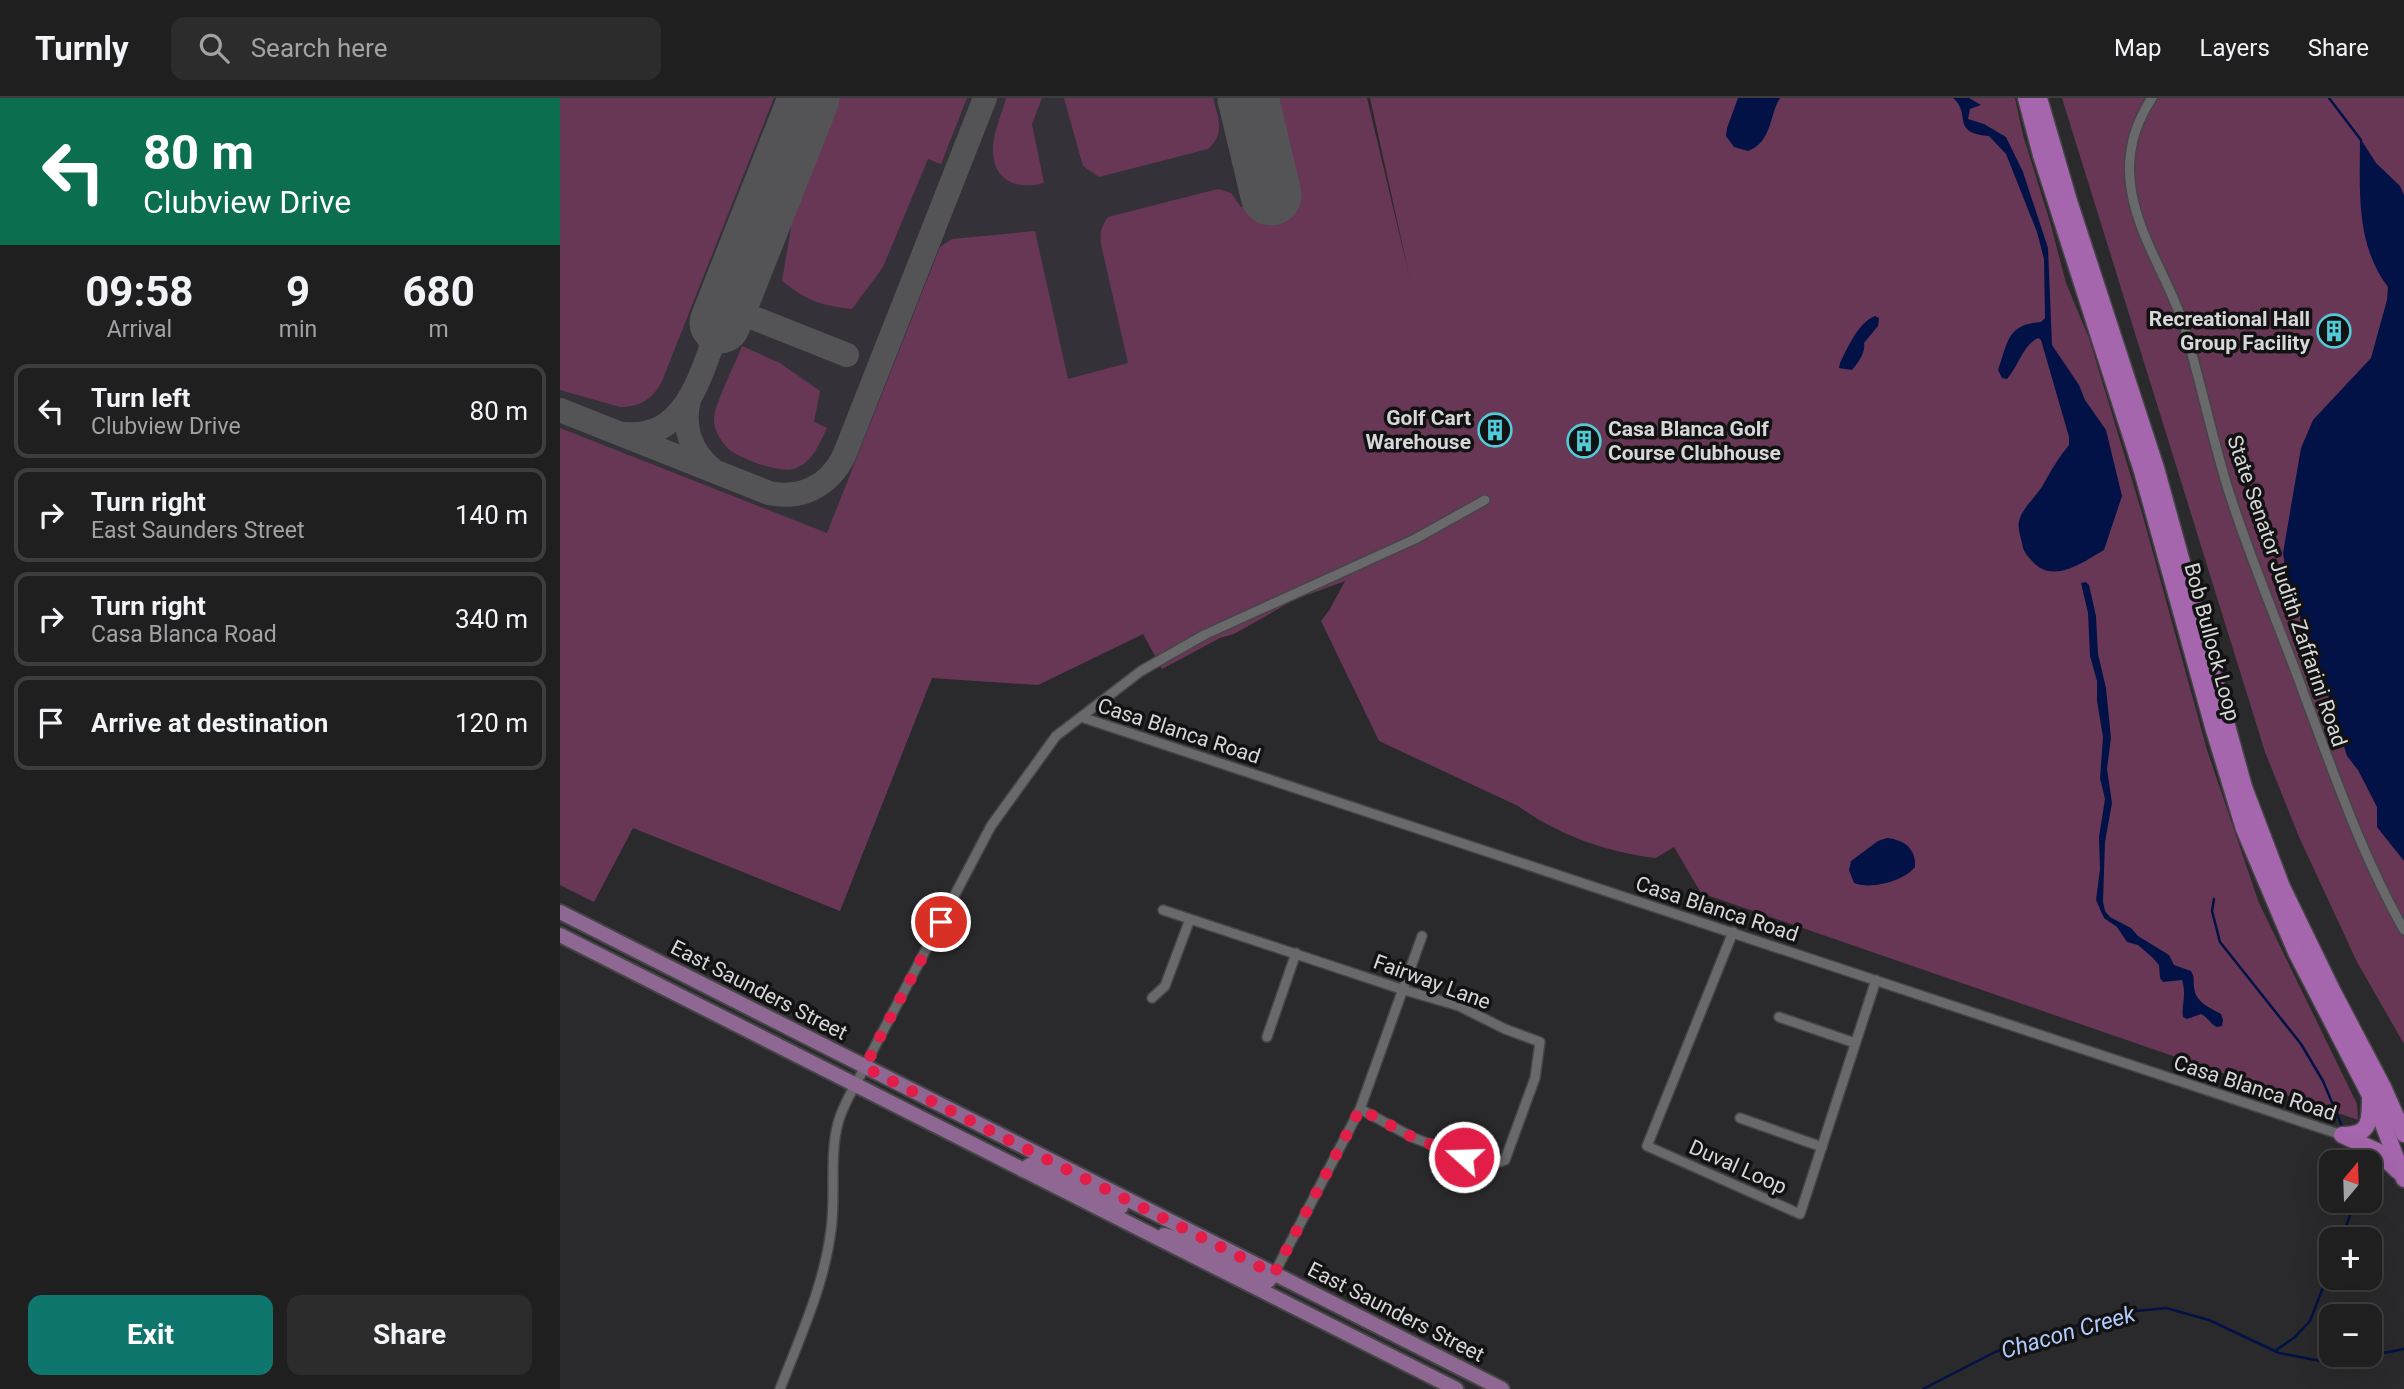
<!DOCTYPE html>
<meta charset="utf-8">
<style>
:root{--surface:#201f20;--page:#2d2c2d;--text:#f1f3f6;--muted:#a2a2a5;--line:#3d3d3e;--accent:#0f766e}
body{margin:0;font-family:Roboto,sans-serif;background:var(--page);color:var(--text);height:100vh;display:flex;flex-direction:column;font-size:26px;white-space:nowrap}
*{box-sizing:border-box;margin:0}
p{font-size:23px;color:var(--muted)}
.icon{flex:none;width:38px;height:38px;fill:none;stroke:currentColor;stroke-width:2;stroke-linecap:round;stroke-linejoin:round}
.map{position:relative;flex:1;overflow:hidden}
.panel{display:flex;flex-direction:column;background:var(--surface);width:560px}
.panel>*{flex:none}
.top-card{background:#0b6e4f;color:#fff;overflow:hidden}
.needle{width:46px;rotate:19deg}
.buttons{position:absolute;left:1759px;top:1052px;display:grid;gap:14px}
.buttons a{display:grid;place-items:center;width:63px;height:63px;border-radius:14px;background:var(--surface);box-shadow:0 7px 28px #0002,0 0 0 2px var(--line);font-size:35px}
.pin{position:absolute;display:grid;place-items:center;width:60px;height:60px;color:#fff;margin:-30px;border:4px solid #fff;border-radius:50%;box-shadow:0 2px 7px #0007}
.me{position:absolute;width:77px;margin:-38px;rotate:290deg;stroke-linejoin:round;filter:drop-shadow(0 0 5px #0008)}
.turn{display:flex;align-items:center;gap:24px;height:147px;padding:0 28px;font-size:32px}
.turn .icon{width:91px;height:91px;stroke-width:2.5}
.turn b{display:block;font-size:49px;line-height:60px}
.eta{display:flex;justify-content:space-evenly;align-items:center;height:119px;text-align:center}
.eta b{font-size:42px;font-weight:700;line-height:49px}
.cta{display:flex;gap:14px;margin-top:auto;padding:14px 28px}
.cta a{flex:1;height:80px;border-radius:14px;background:var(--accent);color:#fff;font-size:28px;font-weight:700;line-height:80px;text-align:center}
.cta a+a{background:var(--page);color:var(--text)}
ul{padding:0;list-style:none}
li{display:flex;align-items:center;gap:21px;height:94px;margin:0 14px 10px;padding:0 14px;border:4px solid var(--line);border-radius:14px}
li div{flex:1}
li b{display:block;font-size:26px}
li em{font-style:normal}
header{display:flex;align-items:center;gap:42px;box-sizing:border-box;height:98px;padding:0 35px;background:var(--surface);border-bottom:2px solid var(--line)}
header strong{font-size:33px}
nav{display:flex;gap:38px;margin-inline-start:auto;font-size:24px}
.search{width:490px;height:63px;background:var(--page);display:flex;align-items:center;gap:18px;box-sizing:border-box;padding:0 24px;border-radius:14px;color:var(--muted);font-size:26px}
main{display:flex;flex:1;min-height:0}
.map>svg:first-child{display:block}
</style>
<header>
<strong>Turnly</strong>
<div class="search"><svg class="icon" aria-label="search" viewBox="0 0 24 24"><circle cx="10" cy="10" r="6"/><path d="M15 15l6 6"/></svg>Search here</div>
<nav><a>Map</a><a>Layers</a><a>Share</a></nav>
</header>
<main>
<section class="panel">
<div class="top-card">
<div class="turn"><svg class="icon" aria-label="left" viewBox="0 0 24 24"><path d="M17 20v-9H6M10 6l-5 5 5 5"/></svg><div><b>80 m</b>Clubview Drive</div></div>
</div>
<div class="eta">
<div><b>09:58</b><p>Arrival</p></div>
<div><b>9</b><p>min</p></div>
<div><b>680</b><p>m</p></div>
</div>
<ul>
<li><svg class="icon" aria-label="left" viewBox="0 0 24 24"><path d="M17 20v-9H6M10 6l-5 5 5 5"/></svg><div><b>Turn left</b><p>Clubview Drive</p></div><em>80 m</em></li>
<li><svg class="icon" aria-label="right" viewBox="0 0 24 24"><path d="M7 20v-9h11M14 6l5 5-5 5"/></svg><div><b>Turn right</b><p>East Saunders Street</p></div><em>140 m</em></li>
<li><svg class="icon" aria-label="right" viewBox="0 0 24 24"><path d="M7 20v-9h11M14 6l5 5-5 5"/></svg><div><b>Turn right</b><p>Casa Blanca Road</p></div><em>340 m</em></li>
<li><svg class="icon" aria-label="arrive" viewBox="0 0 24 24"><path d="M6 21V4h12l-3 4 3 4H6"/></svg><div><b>Arrive at destination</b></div><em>120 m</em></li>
</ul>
<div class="cta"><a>Exit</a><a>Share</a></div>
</section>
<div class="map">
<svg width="1844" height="1291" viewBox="0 0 1844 1291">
<rect width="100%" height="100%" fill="#2a292b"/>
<path fill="#353139" d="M0,0H807L872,326L853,407L478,587L372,580L280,813L73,730L34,804L0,787Z"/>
<g fill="#683756">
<path d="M0,0H214L102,283C93,301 80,309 60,309L0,292Z"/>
<path d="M279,0H407L381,66L368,61L323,169L292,211C259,207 248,203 222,183L231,130L229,128Z"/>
<path d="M446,0H482L472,26L484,85C458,92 434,84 433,53C432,37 442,16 446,0Z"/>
<path d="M504,0H653C658,19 666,36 648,51L539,79L523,68Z"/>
<path d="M717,0H807L850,181L810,0H1455L1463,37L1490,124L1506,185L1529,240L1582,415L1647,652L1699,805L1797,1006L1798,1022L1141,795L1114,749L1096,760C1046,754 999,737 958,708L819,643L761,523L770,511L785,483L734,502L674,536L660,540L602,571L583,536L478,587L372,580L280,813L73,730L34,804L0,787V330L267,435L380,149L392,141L475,133L508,281L568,265L541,146C540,134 541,129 548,119L658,91L671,95L681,109L739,94Z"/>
<path d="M1502,0H1844V946L1797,864L1739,739L1705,654Z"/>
<path d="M182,248L220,265L260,293L254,324L267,330C259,346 252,366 233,371C218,375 183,361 171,353C162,346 153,331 154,320C155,305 176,264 182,248Z"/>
</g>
<g fill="#031246">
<path d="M1178,0H1220C1209,18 1212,44 1188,53L1174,49L1166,38L1167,30Z"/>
<path d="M1393,0H1409L1421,7L1410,11L1408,21L1424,26L1446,39L1463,74L1488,150L1492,247L1519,287L1525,302L1546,332L1562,398L1544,452C1523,464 1493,487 1472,463C1468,458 1465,456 1463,450C1462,442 1457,431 1459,423C1462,410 1476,399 1483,387C1491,373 1498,360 1509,347V339L1481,242L1478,240C1463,247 1458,269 1447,281L1442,280L1438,272C1448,244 1447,226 1481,224L1485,220L1484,161L1477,134L1446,56L1429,38C1390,35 1412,16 1393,0Z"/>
<path d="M1800,40L1816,65L1840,88L1844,97V763L1817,729V709L1798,672L1787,658L1759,567L1728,487L1723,455L1741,350L1753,322L1811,260L1827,202L1828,189C1795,146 1800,91 1800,40Z"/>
<path d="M1315,218L1319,220L1318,228L1304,245C1306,254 1298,265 1292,272L1279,270L1280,265C1288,249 1298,225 1315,218Z"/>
<path d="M1526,484L1529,487L1536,518L1538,556L1546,590L1551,640L1547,671L1552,705L1545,744L1543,803L1545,813L1550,819L1571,830L1578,838L1609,857L1614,867L1631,873C1635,880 1633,881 1634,889C1635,904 1650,910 1661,916L1663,922L1662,928L1657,929C1650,926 1649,920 1641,916L1627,921L1623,919C1621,906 1627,899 1622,882L1603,884L1600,880L1599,867L1592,859L1578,847L1567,844L1557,829L1544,820L1536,802L1540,771L1539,739L1545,701L1540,680L1543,639L1537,603V583L1530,558L1528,515L1521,485Z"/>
<path d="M1327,740C1345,742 1356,751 1355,769C1344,783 1310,792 1294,785L1289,772L1291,763L1318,743Z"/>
</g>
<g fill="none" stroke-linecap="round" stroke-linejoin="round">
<g stroke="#031246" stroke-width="2.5">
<path d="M1769,0L1801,42"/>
<path d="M1654,801L1652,813L1660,844L1741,946L1763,983L1782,1028"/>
<path d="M1791,1049L1797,1064"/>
<path d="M1781,1141L1796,1102"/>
<path d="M1715,1253L1735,1239L1750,1223L1771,1169"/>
<path d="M1363,1291L1435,1254L1556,1215L1606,1210L1649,1222L1719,1255L1771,1265L1844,1251"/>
</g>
<g stroke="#545456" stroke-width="24">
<path d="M166,209L287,257"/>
<path d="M129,302C122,329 131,354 152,371"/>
<path d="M0,312L209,395C241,402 269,388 284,358L425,0"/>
<path d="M66,336C128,342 142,271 160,225"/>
</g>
<g stroke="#545456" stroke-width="61">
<path d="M688,0L711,97"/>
<path d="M160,225L249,0"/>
</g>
<defs>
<g id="minor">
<path d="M1592,0C1574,27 1566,57 1571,90C1578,139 1609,181 1624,228C1639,278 1650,330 1665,381C1687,455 1719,526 1745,599C1775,678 1802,758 1844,832"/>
<path d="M521,619L1782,1037"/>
<path d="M603,812L844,892L899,908L945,931L980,944L975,980L945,1062L929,1068L854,1040L800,1011"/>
<path d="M1173,834L1087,1048L1240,1116L1316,882"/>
<path d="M592,900L605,888L630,821"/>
<path d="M1219,919L1295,945"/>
<path d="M707,939L736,855"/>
<path d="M1180,1020L1262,1049"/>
<path d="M714,1176L800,1011L862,838"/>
<path d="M220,1291C240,1239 264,1188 271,1132C276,1098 269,1059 278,1025C285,999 303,977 313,952L431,728L496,638L581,573L644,537L855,441L925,402"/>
</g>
<g id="primary">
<path d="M0,814L942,1291"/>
<path d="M0,837L896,1291"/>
<path d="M463,1072L470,1067L477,1068L561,1109"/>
<path d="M604,1137L629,1145L704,1183H708L714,1176"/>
</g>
<g id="motorway">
<path d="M1466,0L1481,57L1582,373L1654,632L1684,731L1736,854L1818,1013L1844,1081"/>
<path d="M1479,0L1509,103L1596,370L1684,689L1722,789L1772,892L1823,989L1844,1036"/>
<path d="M1782,1037L1817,1053L1838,1073"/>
<path d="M1784,1037C1810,1037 1810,1023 1810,1001"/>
</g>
</defs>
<use href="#minor" stroke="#454547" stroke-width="12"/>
<use href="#primary" stroke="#454547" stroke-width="18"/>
<use href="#motorway" stroke="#454547" stroke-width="19"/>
<use href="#minor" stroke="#69686b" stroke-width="9"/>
<use href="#primary" stroke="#8e6793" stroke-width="14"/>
<use href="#motorway" stroke="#a666ad" stroke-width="16"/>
</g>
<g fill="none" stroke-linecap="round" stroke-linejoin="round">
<path stroke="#e11d48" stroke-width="12" stroke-dasharray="0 21.6" d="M381,824L313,952L306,970L714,1176L800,1011L854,1040L904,1059"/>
</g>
<defs>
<symbol id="building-ring" viewBox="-11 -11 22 22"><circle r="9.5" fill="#121213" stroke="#52cbd9" stroke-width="1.5"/><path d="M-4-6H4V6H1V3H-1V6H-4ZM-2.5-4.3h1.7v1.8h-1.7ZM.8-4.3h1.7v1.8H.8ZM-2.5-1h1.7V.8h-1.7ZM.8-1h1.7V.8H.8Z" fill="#52cbd9"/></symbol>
</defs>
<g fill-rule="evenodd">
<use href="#building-ring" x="1755" y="214" width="38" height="38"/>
<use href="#building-ring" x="916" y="313" width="38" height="38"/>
<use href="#building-ring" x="1005" y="324" width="38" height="38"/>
</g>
<g text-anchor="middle" stroke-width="7" stroke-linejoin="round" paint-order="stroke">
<g font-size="21" font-weight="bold" fill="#d7d6d8" stroke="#121213" text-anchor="end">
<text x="1750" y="228">Recreational Hall<tspan x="1750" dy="24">Group Facility</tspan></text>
<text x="911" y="327">Golf Cart<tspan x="911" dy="24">Warehouse</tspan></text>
<text x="1048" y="338" text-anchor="start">Casa Blanca Golf<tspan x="1048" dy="24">Course Clubhouse</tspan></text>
</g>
<g font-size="21" fill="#d7d6d8" stroke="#121213">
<text transform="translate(1727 493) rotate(71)" y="7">State Senator Judith Zaffarini Road</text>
<text transform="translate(1652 544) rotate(75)" y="7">Bob Bullock Loop</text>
<text transform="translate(619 633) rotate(18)" y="7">Casa Blanca Road</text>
<text transform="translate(1157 811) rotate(18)" y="7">Casa Blanca Road</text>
<text transform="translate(872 884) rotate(20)" y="7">Fairway Lane</text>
<text transform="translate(199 892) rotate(27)" y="7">East Saunders Street</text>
<text transform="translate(1695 990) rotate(18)" y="7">Casa Blanca Road</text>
<text transform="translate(1178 1069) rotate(24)" y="7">Duval Loop</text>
<text transform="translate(836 1214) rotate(27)" y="7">East Saunders Street</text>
</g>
<g font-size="23" font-style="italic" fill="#b1cafe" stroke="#121213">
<text transform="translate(1508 1234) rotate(-16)" y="8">Chacon Creek</text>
</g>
</g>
</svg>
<div class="buttons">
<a><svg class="needle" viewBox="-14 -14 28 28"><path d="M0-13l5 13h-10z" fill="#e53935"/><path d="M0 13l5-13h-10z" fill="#a2a2a5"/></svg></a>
<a>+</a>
<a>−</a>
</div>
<div class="pin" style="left:381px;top:824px;background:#d93025"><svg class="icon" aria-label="arrive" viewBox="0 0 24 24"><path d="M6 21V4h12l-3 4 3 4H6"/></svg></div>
<svg class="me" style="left:904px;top:1059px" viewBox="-20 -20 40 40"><circle r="17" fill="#e11d48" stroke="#fff" stroke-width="3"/><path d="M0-11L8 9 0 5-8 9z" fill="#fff"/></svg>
</div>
</main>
